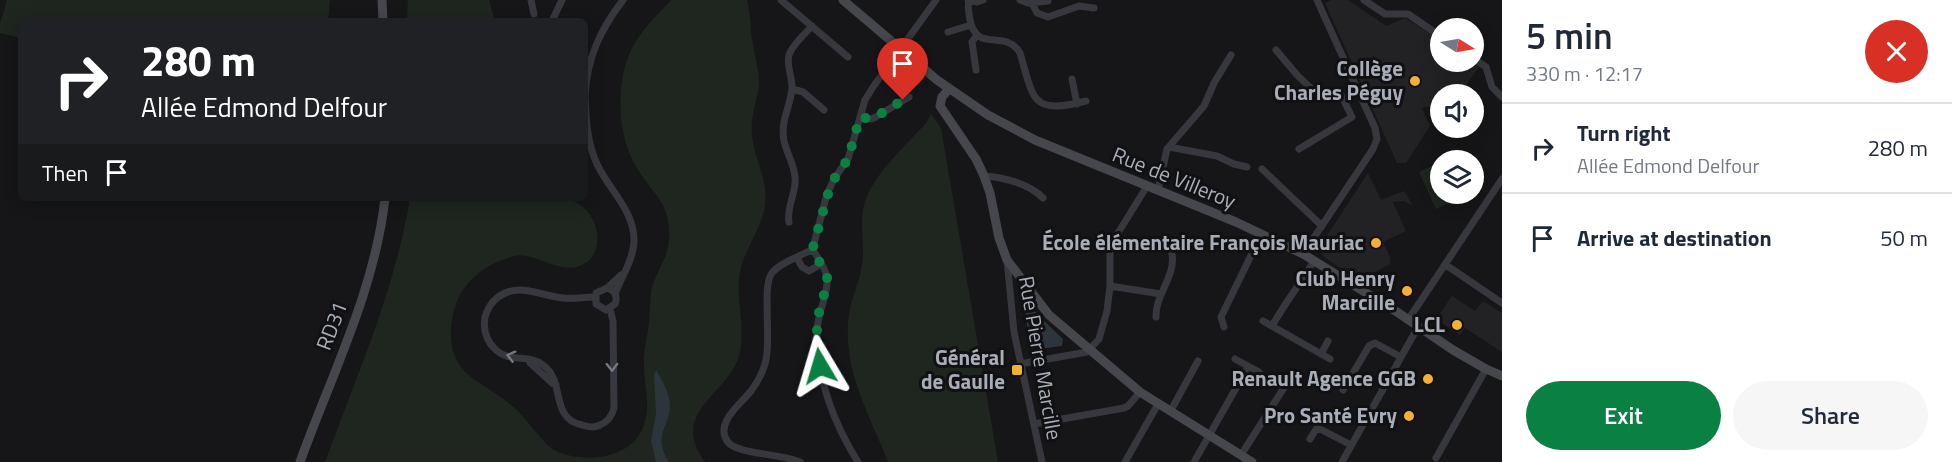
<!DOCTYPE html>
<html lang="en">
<head>
<meta charset="utf-8">
<style>
  :root { --surface:#fff; --page:#f6f6f7; --text:#1f2937; --muted:#747a83; --line:#e0e1e3; --accent:#0b8043 }
  body { margin:0; font-family:"Titillium Web",sans-serif; background:var(--page); color:var(--text); height:100vh; display:flex; flex-direction:column; font-size:22px; white-space:nowrap }
  * { box-sizing:border-box; margin:0 }
  p { font-size:20px; color:var(--muted) }
  .icon { flex:none; width:33px; height:33px; fill:none; stroke:currentColor; stroke-width:2; stroke-linecap:round; stroke-linejoin:round }
  .map { position:relative; flex:1; overflow:hidden }
  .details { display:flex; flex-direction:column; background:var(--surface); width:450px }
  .details>* { flex:none }
  .guide { position:absolute; left:18px; top:18px; width:570px; height:183px; border-radius:9px; box-shadow:0 3px 15px #0003; background:#202124; color:#fff; overflow:hidden }
  .needle { width:39px; rotate:101deg }
  .fabs { position:absolute; left:1430px; top:18px; display:grid; gap:12px }
  .fabs a { display:grid; place-items:center; width:54px; height:54px; border-radius:50%; background:var(--surface); box-shadow:0 3px 15px #0003; font-size:30px }
  .pin { position:absolute; display:grid; place-items:center; width:51px; height:51px; color:#fff; margin:-62px -26px; border-radius:50% 50% 50% 0; rotate:-45deg; box-shadow:0 0 6px #0007 }
  .pin .icon { rotate:45deg }
  .me { position:absolute; width:66px; margin:-33px; rotate:353deg; stroke-linejoin:round; filter:drop-shadow(0 0 4px #0008) }
  .turn { display:flex; align-items:center; gap:21px; height:126px; padding:0 24px; font-size:27px }
  .turn .icon { width:78px; height:78px; stroke-width:2.5 }
  .turn b { display:block; font-size:42px; line-height:51px }
  .then { display:flex; align-items:center; height:57px; padding:0 24px; background:#0003; gap:12px; font-size:22px }
  .round { display:grid; place-items:center; flex:none; width:63px; height:63px; border-radius:32px; background:var(--page) }
  .summary { display:flex; align-items:center; justify-content:space-between; height:102px; padding:0 24px }
  h1 { font-size:36px; font-weight:600; line-height:45px }
  .button { display:flex; gap:12px; margin-top:auto; padding:12px 24px }
  .button a { flex:1; height:69px; border-radius:36px; background:var(--accent); color:#fff; font-size:24px; font-weight:600; line-height:69px; text-align:center }
  .button a+a { background:var(--page); color:var(--text) }
  ul { padding:0; list-style:none }
  li { display:flex; align-items:center; gap:18px; height:90px; padding:0 24px; border-top:2px solid var(--line) }
  li div { flex:1 }
  li b { display:block; font-size:22px }
  li em { font-style:normal }
  main { display:flex; flex:1; min-height:0 }
  .map>svg:first-child { display:block }
  .built { fill:#222225 }
  .green { fill:#1e261f }
  .water { fill:#2c353c }
  .lines { fill:none; stroke-linecap:round; stroke-linejoin:round }
  .street { stroke:#37383d; stroke-width:7 }
  .secondary { stroke:#45474d; stroke-width:9 }
  .oneway { stroke:#757881 }
  .route { stroke:#0b8043; stroke-width:10; stroke-dasharray:0 18 }
  .poi-dot { fill:#f2b134; stroke:#111113; stroke-width:2 }
  .labels { text-anchor:middle; stroke-width:6; stroke-linejoin:round; paint-order:stroke }
  .poi-label { font-size:21px; font-weight:bold; fill:#a8adb8; stroke:#111113; text-anchor:end }
  .street-label { font-size:21px; fill:#a8adb8; stroke:#111113 }
</style>
</head>
<body>
<main>
<div class="map">
<svg width="1502" height="462" viewBox="0 0 1502 462">
  <rect width="100%" height="100%" fill="#161618"/>
  <path class="built" d="M1332,0H1348L1386,26L1405,18L1440,40V62H1472L1479,67L1460,94H1440V105L1422,108L1430,126L1406,163H1397L1325,3Z
    M1368,173L1381,200L1404,191L1413,206L1404,201L1393,202L1406,231L1383,242L1390,257V264L1375,272L1355,278L1324,257L1320,251V246Z
    M1452,296L1475,311L1483,301L1502,313V352L1465,328L1460,335L1436,319Z"/>
  <path class="green" d="M7,0H330L328,21H21V38L0,33V24Z
    M408,0H489L495,21H407Z
    M671,0H747C751,15 750,30 753,45C755,59 760,72 759,85C757,102 750,117 752,135C754,159 769,181 765,206C761,231 741,253 739,279C737,304 746,332 739,356C728,395 668,411 705,462H325C357,375 395,290 410,198H569C575,202 581,205 586,210C600,224 604,255 582,265C558,276 536,251 514,256C495,261 477,271 465,287C456,299 452,314 451,329C449,377 482,380 511,405C527,418 537,436 552,449C576,462 618,462 637,438C656,413 642,384 644,356C645,344 648,333 649,322C650,312 650,301 651,292C656,269 671,257 669,230C668,201 652,193 638,170C617,138 615,85 631,50C640,31 657,15 671,0Z
    M931,114L941,128L998,462H888C870,415 845,376 848,323C849,302 859,285 862,265C865,247 860,228 863,210C868,178 905,147 926,123Z
    M1440,162V194H1453L1455,200L1436,209L1419,172Z"/>
  <path class="water" d="M1025,299L1039,316L1063,339L1062,346L1030,350L1024,300Z
    M656,370C662,380 670,393 670,406C669,429 652,435 669,462H656L651,441L656,414L654,375Z"/>
  <g class="lines">
    <path class="street" d="M531,0L534,14
      M781,0L848,57
      M968,0L977,2L983,0
      M1020,0L1028,3L1048,1
      M1364,0L1385,14H1408L1440,36
      M969,1C967,8 969,13 970,20C977,54 1005,28 1020,53C1034,100 1031,115 1086,101
      M1032,3L1037,13L1048,17L1079,6L1094,8
      M552,21L562,0
      M948,32L971,25
      M1276,50L1298,76L1317,94L1340,93L1352,117L1299,149
      M1473,58L1486,67L1492,87L1502,97
      M976,70L972,42L977,35
      M1072,79L1077,104
      M792,89L803,92L824,110
      M585,96C586,119 587,143 597,164C609,190 635,211 634,242C633,260 621,278 615,294
      M585,96C587,58 600,30 623,0
      M860,117L870,119L874,118L909,97
      M1169,147L1217,156L1234,164L1247,167
      M1262,169L1322,226
      M984,176C1003,177 1030,184 1043,198
      M1158,190L1167,149L1204,106L1214,83L1231,55
      M789,222C786,207 797,192 795,177C794,164 787,154 784,141C780,119 791,107 792,87C792,77 786,64 789,55C792,45 805,34 812,26
      M812,251L827,194L834,179L848,159L865,100L873,87L936,0
      M812,251L815,253C819,260 826,269 827,278C829,293 817,314 817,331C816,377 834,424 858,462
      M1303,254L1373,149L1377,139L1375,128L1317,0
      M797,258L802,267L809,271L821,264
      M1007,260L1014,332L1042,462
      M1446,265L1502,303
      M1110,286L1161,294
      M607,288C615,290 618,297 615,304L606,310L596,304V293L607,288L621,275
      M595,297C584,297 573,299 563,298C540,296 518,281 497,298C491,303 487,310 485,317C483,330 487,342 496,350C510,363 529,354 543,365C566,381 549,418 582,425C589,427 594,428 600,425C608,422 612,416 614,408L613,321L610,309
      M1156,317C1155,295 1176,276 1172,254
      M1408,320L1502,179
      M1263,321L1330,359
      M1272,326C1285,303 1300,284 1314,261
      M1224,327L1221,317L1261,235
      M1321,354L1328,341
      M529,359L530,363L552,383L556,385
      M1235,359L1259,372
      M1020,364L1087,352L1099,339L1107,311L1110,286V246L1147,186
      M1343,390L1369,346L1375,343L1401,357
      M1170,412L1198,361
      M1034,424L1124,408L1128,406L1140,392
      M1318,428L1351,445
      M1310,439L1323,418
      M1241,455L1287,383
      M1436,458L1486,369
      M800,462C781,453 736,455 727,441C715,422 741,404 751,391C756,384 761,376 764,367C773,344 761,286 772,273C780,263 796,258 807,252L812,251
      M1125,462L1158,404
      M1194,462L1248,367
      M1342,462L1418,327"/>
    <path class="secondary" d="M382,0L383,21
      M843,0L937,80L988,115L1035,140L1236,222L1303,254L1397,312L1453,350L1486,369L1502,376
      M949,89L942,97L940,106L976,159L984,176L990,193L999,238L1007,260L1049,315L1140,392L1252,462
      M300,462C331,376 375,290 385,198"/>
  </g>
  <defs><path id="oneway-chevron" d="M-2-3.5L2.5 0L-2 3.5" fill="none" stroke-width="1.6" stroke-linecap="round" stroke-linejoin="round" transform="scale(1.5)"/></defs>
  <g class="oneway">
    <use href="#oneway-chevron" transform="translate(511 356) rotate(-165)"/>
    <use href="#oneway-chevron" transform="translate(612 367) rotate(89)"/>
  </g>
  <g class="lines">
    <path class="route" d="M820,366L817,345V320L828,280L821,264L812,251L828,194L834,179L848,159L860,117L870,119L874,118L903,100"/>
  </g>
  <g class="poi-dot">
    <circle cx="1415" cy="81" r="6"/>
    <circle cx="1376" cy="243" r="6"/>
    <circle cx="1407" cy="291" r="6"/>
    <circle cx="1457" cy="325" r="6"/>
    <rect x="1011" y="364" width="12" height="12" rx="3"/>
    <circle cx="1428" cy="379" r="6"/>
    <circle cx="1409" cy="416" r="6"/>
  </g>
  <g class="labels">
    <g class="poi-label">
      <text x="1403" y="76">Collège<tspan x="1403" dy="24">Charles Péguy</tspan></text>
      <text x="1364" y="250">École élémentaire François Mauriac</text>
      <text x="1395" y="286">Club Henry<tspan x="1395" dy="24">Marcille</tspan></text>
      <text x="1445" y="332">LCL</text>
      <text x="1005" y="365">Général<tspan x="1005" dy="24">de Gaulle</tspan></text>
      <text x="1416" y="386">Renault Agence GGB</text>
      <text x="1397" y="423">Pro Santé Evry</text>
    </g>
    <g class="street-label">
      <text transform="translate(1174 178) rotate(22)" y="7">Rue de Villeroy</text>
      <text transform="translate(332 326) rotate(-69)" y="7">RD31</text>
      <text transform="translate(1040 358) rotate(80)" y="7">Rue Pierre Marcille</text>
    </g>
  </g>
</svg>
<div class="fabs">
<a><svg class="needle" viewBox="-14 -14 28 28"><path d="M0-13l5 13h-10z" fill="#e53935"/><path d="M0 13l5-13h-10z" fill="#747a83"/></svg></a>
<a><svg class="icon" aria-label="sound" viewBox="0 0 24 24"><path d="M4 9h4l5-4v14l-5-4H4zM17 9q2 3 0 6"/></svg></a>
<a><svg class="icon" aria-label="layers" viewBox="0 0 24 24"><path d="M12 4l9 5-9 5-9-5zM3 14l9 5 9-5"/></svg></a>
</div>
<div class="pin" style="left:903px;top:100px;background:#d93025"><svg class="icon" aria-label="arrive" viewBox="0 0 24 24"><path d="M6 21V4h12l-3 4 3 4H6"/></svg></div>
<svg class="me" style="left:820px;top:366px" viewBox="-20 -20 40 40"><path d="M0-17L14 15 0 8-14 15z" fill="#0b8043" stroke="#fff" stroke-width="4"/></svg>
<div class="guide">
<div class="turn"><svg class="icon" aria-label="right" viewBox="0 0 24 24"><path d="M7 20v-9h11M14 6l5 5-5 5"/></svg><div><b>280 m</b>Allée Edmond Delfour</div></div>
<div class="then">Then<svg class="icon" aria-label="arrive" viewBox="0 0 24 24"><path d="M6 21V4h12l-3 4 3 4H6"/></svg></div>
</div>
</div>
<section class="details">
<div class="summary"><div><h1>5 min</h1><p>330 m · 12:17</p></div><a class="round" style="background:#d93025;color:#fff"><svg class="icon" aria-label="close" viewBox="0 0 24 24"><path d="M6 6l12 12M18 6L6 18"/></svg></a></div>
<ul>
<li><svg class="icon" aria-label="right" viewBox="0 0 24 24"><path d="M7 20v-9h11M14 6l5 5-5 5"/></svg><div><b>Turn right</b><p>Allée Edmond Delfour</p></div><em>280 m</em></li>
<li><svg class="icon" aria-label="arrive" viewBox="0 0 24 24"><path d="M6 21V4h12l-3 4 3 4H6"/></svg><div><b>Arrive at destination</b></div><em>50 m</em></li>
</ul>
<div class="button"><a>Exit</a><a>Share</a></div>
</section>
</main>
</body>
</html>
